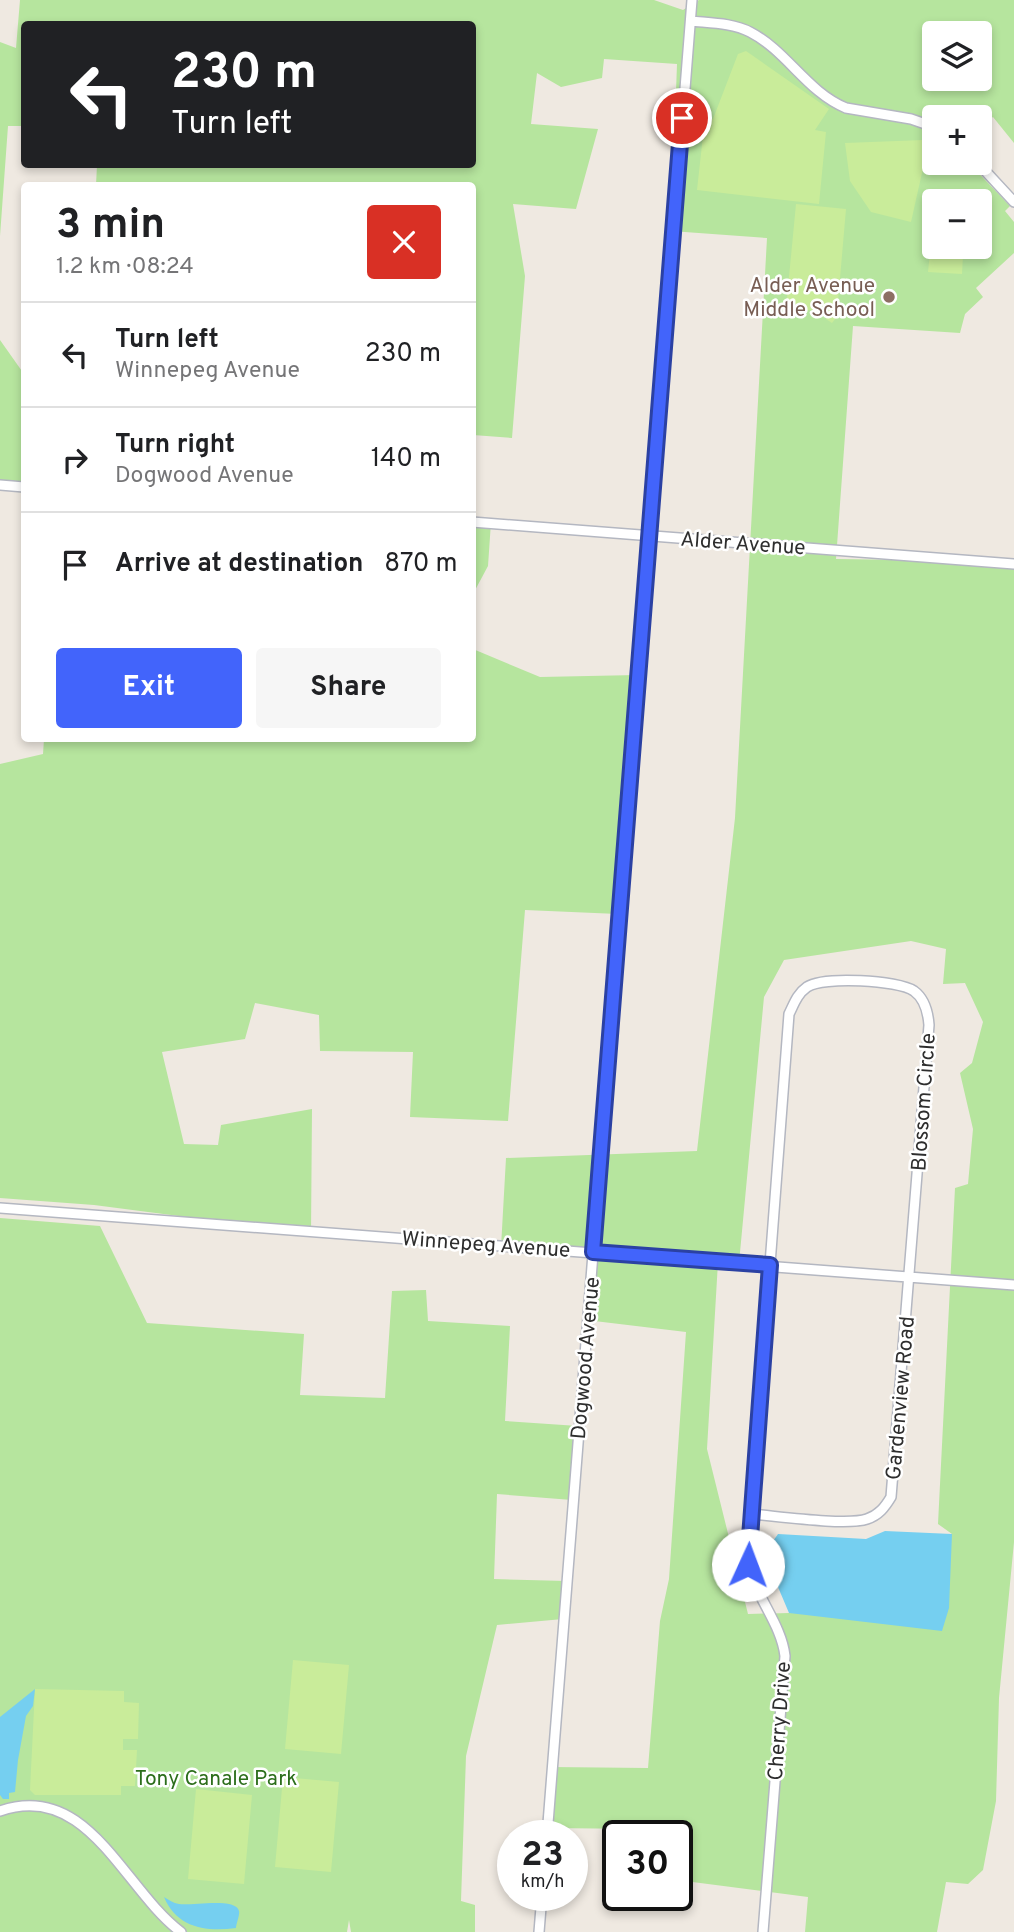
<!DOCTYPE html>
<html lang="en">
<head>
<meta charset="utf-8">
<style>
  :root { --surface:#fff; --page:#f6f6f6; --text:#202124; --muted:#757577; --line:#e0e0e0; --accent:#4264fb }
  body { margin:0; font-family:Overpass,sans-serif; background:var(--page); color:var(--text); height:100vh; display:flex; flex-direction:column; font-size:26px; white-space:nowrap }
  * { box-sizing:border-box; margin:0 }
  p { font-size:23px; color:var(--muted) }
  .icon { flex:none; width:38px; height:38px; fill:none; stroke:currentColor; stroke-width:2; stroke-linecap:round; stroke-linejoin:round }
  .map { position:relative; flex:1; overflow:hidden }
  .details { position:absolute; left:21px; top:182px; width:455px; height:560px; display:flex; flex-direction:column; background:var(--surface); border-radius:7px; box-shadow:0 4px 10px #0003 }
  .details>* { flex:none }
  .hud { position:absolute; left:21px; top:21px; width:455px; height:147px; border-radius:7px; box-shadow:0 4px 10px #0003; background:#202124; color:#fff; overflow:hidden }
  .fabs { position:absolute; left:922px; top:21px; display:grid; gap:14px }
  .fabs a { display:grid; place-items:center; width:70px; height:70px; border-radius:7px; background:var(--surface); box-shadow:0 4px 10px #0003; font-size:35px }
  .speed { position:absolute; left:497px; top:1820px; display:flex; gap:14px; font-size:35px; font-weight:700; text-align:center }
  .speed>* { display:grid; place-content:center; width:91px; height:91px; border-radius:50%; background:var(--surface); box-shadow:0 4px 10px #0003; line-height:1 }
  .speed small { font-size:18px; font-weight:400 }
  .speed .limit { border:4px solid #111; border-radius:10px; background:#fff; color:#111 }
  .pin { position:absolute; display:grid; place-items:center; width:60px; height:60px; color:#fff; margin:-30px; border:4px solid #fff; border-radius:50%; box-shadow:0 2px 7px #0007 }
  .me { position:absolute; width:77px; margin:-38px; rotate:2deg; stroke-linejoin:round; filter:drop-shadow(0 0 5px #0008) }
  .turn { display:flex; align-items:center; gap:24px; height:147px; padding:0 35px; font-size:32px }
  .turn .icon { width:91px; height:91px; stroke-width:2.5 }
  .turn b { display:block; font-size:49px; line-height:60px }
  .round { display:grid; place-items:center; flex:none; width:74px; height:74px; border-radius:7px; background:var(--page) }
  .head { display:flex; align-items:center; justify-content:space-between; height:119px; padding:0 35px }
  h1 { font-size:42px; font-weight:700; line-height:52px }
  .action { display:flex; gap:14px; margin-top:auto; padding:14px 35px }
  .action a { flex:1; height:80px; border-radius:7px; background:var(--accent); color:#fff; font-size:28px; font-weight:700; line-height:80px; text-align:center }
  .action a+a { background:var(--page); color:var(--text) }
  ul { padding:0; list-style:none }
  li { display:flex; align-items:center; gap:21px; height:105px; padding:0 35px; border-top:2px solid var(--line) }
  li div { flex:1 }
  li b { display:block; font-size:26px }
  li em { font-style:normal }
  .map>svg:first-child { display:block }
  .green { fill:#b6e59e; fill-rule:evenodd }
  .pitch { fill:#c9ec9a }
  .water { fill:#75cff0 }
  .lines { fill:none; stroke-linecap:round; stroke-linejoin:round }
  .minor-casing { stroke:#b4b7c1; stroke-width:12 }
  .minor { stroke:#fff; stroke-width:9 }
  .route-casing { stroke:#2b41a3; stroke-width:18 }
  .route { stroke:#4264fb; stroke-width:12 }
  .education-dot { fill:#8d6e63; stroke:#fff; stroke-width:2.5 }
  .labels { text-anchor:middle; stroke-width:5; stroke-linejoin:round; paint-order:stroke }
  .education-label { font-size:21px; fill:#785e54; stroke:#fff; text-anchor:end }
  .street-label { font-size:21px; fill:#2e2e2e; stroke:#fff }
  .park-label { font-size:21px; fill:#2c6e1b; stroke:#fff }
</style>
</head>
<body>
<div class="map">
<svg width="1014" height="1932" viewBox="0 0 1014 1932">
  <rect width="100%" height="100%" fill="#efe9e1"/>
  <path class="green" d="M20,0H654L683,10L699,0H1014V143L993,117L980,127V117H934V163H969L1010,206L1005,211L1014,222V253L976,288L983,297L965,314L960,333L853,326L836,559L973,561L1014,564V1542L999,1698L996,1801L983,1870L968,1884L946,1882L937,1932H805L808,1897L677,1880V1836H649L647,1829L546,1828L551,1767L648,1768L660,1621L669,1579L686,1332L586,1320L591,1254L501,1247L506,1158L697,1151L735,818L767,238L671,231L677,64L604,59L602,78L561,87L537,73L531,124L598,129L576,209L513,204L525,276L512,438L473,435L472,186L96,185L97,165L472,164V24H24V126H8L0,236V42L16,48ZM934,33H980V79H934ZM934,201H980V247H934ZM911,941L946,949L943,984L965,983L983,1022L972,1063L960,1073L973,1129L968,1184L955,1188L938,1524L952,1534L789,1613L748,1614L707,1449L718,1262L739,1263L764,997L784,960Z
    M0,340L24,374V478L21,487L0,486Z
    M473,522H491L488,566L473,594Z
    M473,649L540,677L637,675L618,914L525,910L508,1121L410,1117L413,1052L320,1051L319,1015L255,1003L245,1039L162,1052L184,1144L218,1145L221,1125L312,1109L311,1233L94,1205L0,1198V764L43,754L44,739L472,738Z
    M0,1218L100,1226L147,1323L304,1334L300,1395L385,1398L392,1291L426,1290L428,1321L510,1326L505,1421L578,1426L572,1500L497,1494L494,1579L566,1581L563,1619L497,1625L466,1756L461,1901L475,1905V1932H351L349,1920L347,1932H0Z"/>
  <path class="pitch" d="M746,51L829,109L815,130L826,132L819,204L697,190L705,118L713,119L738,54Z
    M923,140L928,146L911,222L871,212L850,181L845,143Z
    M796,204L846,209L837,313H833L836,318L832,323L826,319L829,312L786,308Z
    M930,252L963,255L962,274L928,272Z
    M293,1660L349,1665L341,1754L285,1749Z
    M35,1689L124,1691V1702L139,1703L138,1739H123V1750H137L135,1786H121V1795H35L30,1790Z
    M283,1777L339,1782L331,1872L275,1867Z
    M196,1789L252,1795L244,1884L188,1879Z"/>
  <path class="water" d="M885,1531L952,1534L949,1608L942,1631L789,1613L764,1554L778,1534L866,1539Z
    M35,1689L33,1706L26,1716L18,1760L15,1792L9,1793V1799H3L0,1795V1717Z
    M164,1897C169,1900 173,1903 179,1904C191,1906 236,1897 239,1911C240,1915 236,1924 236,1928C206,1932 177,1928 164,1897Z"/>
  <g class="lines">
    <defs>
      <path id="minor" d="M691,21C710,23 733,23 750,32C787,51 807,92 846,108L911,119L934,127
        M978,163L1014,202
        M0,485L24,487
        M472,522L1014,564
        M0,1208L1014,1285
        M751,1514C776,1516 847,1526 867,1519C879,1515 885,1507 891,1497L929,1025C928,1012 925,999 914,991C898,980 823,976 807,987C797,994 794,1004 789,1014L748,1554C749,1591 781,1620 785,1656L763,1932
        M0,1811C88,1780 124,1890 181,1932
        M547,1836L692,0
        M539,1932L542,1895"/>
    </defs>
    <use href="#minor" class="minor-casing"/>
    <use href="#minor" class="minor"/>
  </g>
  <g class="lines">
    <defs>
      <path id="route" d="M682,118L593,1252L770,1265L748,1565"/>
    </defs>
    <use href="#route" class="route-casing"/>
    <use href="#route" class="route"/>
  </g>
  <circle class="education-dot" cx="889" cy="297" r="7"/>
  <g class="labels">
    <g class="education-label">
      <text x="875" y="292">Alder Avenue<tspan x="875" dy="24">Middle School</tspan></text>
    </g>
    <g class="street-label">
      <text transform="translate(743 543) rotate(4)" y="7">Alder Avenue</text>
      <text transform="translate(923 1102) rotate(-86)" y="7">Blossom Circle</text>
      <text transform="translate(486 1244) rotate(4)" y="7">Winnepeg Avenue</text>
      <text transform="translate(585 1358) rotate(-85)" y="7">Dogwood Avenue</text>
      <text transform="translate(900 1398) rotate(-85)" y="7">Gardenview Road</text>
      <text transform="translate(779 1721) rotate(-86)" y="7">Cherry Drive</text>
    </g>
    <g class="park-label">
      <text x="216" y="1785">Tony Canale Park</text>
    </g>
  </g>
</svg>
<div class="fabs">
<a><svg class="icon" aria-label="layers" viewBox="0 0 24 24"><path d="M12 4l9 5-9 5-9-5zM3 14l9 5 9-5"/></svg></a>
<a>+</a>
<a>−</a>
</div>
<div class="speed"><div>23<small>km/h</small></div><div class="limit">30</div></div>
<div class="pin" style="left:682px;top:118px;background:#d93025"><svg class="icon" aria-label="arrive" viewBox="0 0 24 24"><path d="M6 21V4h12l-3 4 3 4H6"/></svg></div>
<svg class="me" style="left:748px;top:1565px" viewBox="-20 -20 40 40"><circle r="19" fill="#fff"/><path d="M0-13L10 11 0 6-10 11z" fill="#4264fb"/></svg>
<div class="hud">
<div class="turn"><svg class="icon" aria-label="left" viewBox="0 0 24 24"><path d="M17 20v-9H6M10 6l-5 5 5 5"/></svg><div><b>230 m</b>Turn left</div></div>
</div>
<section class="details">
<div class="head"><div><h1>3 min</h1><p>1.2 km · 08:24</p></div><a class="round" style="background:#d93025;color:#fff"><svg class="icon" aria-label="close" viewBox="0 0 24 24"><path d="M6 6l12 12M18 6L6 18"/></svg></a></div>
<ul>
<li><svg class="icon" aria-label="left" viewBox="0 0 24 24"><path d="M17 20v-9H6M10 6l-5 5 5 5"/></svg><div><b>Turn left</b><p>Winnepeg Avenue</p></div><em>230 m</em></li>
<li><svg class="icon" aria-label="right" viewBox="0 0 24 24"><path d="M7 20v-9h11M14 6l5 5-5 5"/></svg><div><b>Turn right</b><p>Dogwood Avenue</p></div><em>140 m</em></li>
<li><svg class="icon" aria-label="arrive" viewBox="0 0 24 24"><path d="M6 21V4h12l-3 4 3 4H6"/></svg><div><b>Arrive at destination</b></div><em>870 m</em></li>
</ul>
<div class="action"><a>Exit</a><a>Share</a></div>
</section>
</div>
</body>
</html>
